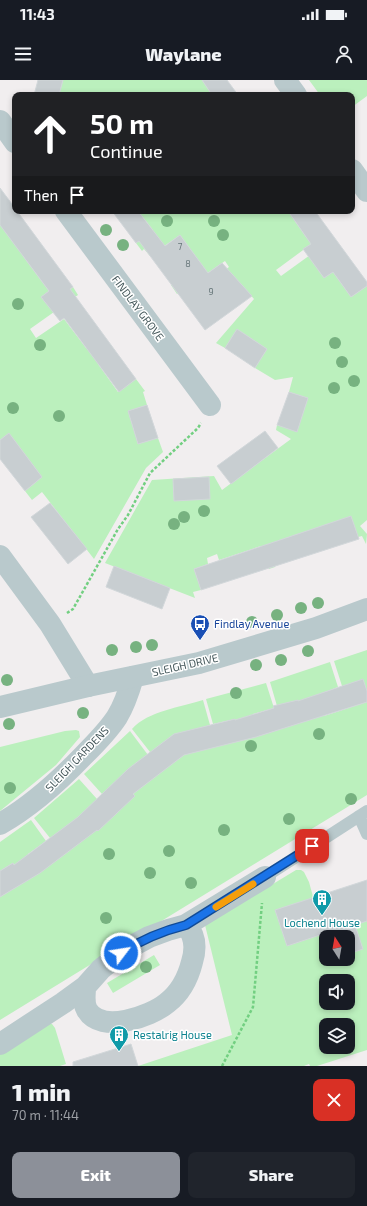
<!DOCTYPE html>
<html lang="en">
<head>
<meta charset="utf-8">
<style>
  :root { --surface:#171b24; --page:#20242c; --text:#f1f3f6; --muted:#9ea1a6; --accent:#8c9099 }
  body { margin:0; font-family:"Exo 2",sans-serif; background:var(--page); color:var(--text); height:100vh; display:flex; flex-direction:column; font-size:15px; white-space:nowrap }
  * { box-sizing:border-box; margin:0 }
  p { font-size:13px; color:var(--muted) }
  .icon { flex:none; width:22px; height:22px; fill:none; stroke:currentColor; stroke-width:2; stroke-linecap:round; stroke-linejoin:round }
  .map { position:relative; height:986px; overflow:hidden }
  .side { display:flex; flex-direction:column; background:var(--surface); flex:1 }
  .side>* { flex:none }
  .banner { position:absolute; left:12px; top:12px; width:343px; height:122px; border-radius:8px; box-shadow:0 2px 6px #0003; background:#202124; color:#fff; overflow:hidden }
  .needle { width:26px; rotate:349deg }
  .tools { position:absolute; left:319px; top:850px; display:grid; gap:8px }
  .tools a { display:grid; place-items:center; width:36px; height:36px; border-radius:8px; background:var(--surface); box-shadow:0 2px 6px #0003; font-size:20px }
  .pin { position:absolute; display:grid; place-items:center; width:34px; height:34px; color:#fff; margin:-17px; border-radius:8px; box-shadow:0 2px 6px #0006 }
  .me { position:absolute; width:44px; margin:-22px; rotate:59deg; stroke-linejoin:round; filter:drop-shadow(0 0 3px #0008) }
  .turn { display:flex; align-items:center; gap:14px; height:84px; padding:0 12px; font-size:18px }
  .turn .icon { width:52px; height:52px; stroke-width:2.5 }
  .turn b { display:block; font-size:28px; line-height:34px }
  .then { display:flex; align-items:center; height:38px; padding:0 12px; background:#0003; gap:8px; font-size:15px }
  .round { display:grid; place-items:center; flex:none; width:42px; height:42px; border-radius:8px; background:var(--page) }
  .overview { display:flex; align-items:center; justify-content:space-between; height:68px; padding:0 12px }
  h1 { font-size:24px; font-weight:800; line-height:30px }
  .button { display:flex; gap:8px; margin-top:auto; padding:8px 12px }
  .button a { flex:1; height:46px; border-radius:8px; background:var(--accent); color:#fff; font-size:16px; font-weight:800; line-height:46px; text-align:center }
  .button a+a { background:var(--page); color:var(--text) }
  .status { display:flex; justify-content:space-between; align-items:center; height:28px; padding:0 20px; background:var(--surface); direction:ltr }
  .status svg { height:11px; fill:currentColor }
  header { display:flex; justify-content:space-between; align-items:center; height:52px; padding:0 12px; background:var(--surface); font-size:18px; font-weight:800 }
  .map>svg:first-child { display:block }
  .green { fill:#bbf0bd; fill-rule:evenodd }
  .building { fill:#c8ced1; stroke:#d2d7da }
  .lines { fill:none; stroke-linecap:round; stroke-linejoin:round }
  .path { stroke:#72cf81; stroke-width:2.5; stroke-dasharray:3 2; stroke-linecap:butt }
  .service { stroke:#b9c9cc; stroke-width:12 }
  .minor { stroke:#b9c9cc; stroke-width:22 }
  .tertiary { stroke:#b9c9cc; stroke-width:22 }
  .tree { fill:#77b280 }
  .route-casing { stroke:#114b97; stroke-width:10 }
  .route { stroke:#1a73e8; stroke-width:7 }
  .slow { stroke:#f59e0b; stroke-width:7 }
  .labels { text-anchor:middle; stroke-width:3; stroke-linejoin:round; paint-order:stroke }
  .number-label { font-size:9px; fill:#667679 }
  .street-label { font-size:11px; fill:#46595c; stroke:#fff }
  .transit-label { font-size:11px; fill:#164399; stroke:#fff; text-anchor:start }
  .culture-label { font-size:11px; fill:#0d838f; stroke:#fff }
</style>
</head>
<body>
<div class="status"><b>11:43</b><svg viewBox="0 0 49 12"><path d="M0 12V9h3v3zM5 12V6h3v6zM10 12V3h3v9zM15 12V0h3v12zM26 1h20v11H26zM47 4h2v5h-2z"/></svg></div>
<header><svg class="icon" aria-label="menu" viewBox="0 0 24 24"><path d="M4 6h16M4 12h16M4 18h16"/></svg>Waylane<svg class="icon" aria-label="person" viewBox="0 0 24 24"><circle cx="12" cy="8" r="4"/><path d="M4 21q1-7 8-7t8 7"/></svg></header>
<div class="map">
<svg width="367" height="986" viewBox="0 0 367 986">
  <rect width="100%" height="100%" fill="#f1eeef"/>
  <path class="green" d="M63,0H202L212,15H59Z
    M309,0H367V16L352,27V15H320Z
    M138,131H288L306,157L329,151L276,190L281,196L317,170L318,190L324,198L333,192L351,217L367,206V440L360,446L367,454L366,464L362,456L358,457L351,437L286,458L275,487L269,489L261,466L219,480L217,474L207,478L208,484L194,489L201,510L193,512L195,518L105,483L152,400L214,396L222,410L291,359L276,350L277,345L297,351L308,318L289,312L293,297L275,300L255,288L267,269L237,250L225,268L216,263L254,219L246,210L214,198L229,187L225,181L177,214L171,205L189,192L198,180L180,155L150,176L144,169L142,171L136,163L153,150Z
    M0,145L40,163L23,176L49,211L41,217L48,225L73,207L78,215L30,249L36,258L64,239L86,268L103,255L115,271L98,284L118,312L136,299L145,311L143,312L147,325L128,331L138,364L158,358L163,372L146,388L94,479L42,412L32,420L25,411L42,397L9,354L0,360Z
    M367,570V611L342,606L334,581Z
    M330,582L338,607L317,615L324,636L367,622V715L0,940V817L24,802L13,783L0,791V762L31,740L46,761L28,774L41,792L50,758L34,738L79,699L97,719L102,714L84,694L130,651L148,675L150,672L132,649C148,631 181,627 203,620L210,645L189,651L240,661L235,639L213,644L206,619L266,603L274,628L253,634L259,656L305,641L298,620L277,626L270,602Z
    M76,650L79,651L80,657L56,685L45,694L0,731V667L65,651Z
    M296,790H301L304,792L309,802L326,864V879H348V874L363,869L355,845L367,841V970L317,986H310L309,984L304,986H138L232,955L205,845ZM326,901H348V923H326ZM326,945H348V967H326Z
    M154,875L160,885L113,913L107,903Z
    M47,943L52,944L55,948L66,984L60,986H0V968Z"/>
  <path class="building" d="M38,0H63L59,15H34Z
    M202,0H227L238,15H212Z
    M0,108L15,128V131H17L73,207L70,209L136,299L119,312L64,238L60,241L41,217L49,211L0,145Z
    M112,131H138L165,166L180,155L208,193L222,183L252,216L205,250L139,161L136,163Z
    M288,131H315L367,202V206L351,217L333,192L324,198L303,169L311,164Z
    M237,249L267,269L255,288L225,268Z
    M289,312L308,318L297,352L277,345Z
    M147,325L158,358L138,364L128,331Z
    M265,351L278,368L231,404L217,386Z
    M9,353L42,397L25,411L0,379V360Z
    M209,397L210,419L174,421L173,399Z
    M50,423L87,469L68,484L31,437Z
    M351,436L359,459L201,510L194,489Z
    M114,486L170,508L162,529L106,507Z
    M363,599L367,611V622L256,657L184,675L133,714L135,716L98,751L97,750L40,793L0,817V791L13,783L14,785L78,737L128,689L174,654L235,639V640L274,628L273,626L298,620V621Z
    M367,800V841L355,845L363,869L348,874V857H326V864L323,854L287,866L275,830Z
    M131,964L138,986H73V982Z"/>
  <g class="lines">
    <path class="path" d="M67,533L73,529L118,449L128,435L150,393L198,348L201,343
      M222,986L253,927L262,823"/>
    <path class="service" d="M359,736L367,754
      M265,797L367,731"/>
    <path class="minor" d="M285,0L296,15
      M0,41L15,62
      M352,90L367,111
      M66,131L210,325
      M0,476L50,544L88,606
      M0,744C32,726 58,702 83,676C95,664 108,651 117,637C125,624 129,611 133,597
      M85,907C85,915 83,923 87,930C101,954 150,937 167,923C180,913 188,898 192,882C196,869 196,856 186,845
      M0,964L63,923L85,907L101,889L121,873L134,865L149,857L168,850L186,845L265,797"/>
    <path class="tertiary" d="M0,627L88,606L199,583L316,548L367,529"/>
  </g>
  <g class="tree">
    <circle cx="167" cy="141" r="6"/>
    <circle cx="214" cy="141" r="6"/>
    <circle cx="106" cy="150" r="6"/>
    <circle cx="223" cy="155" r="6"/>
    <circle cx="123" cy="165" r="6"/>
    <circle cx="18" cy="224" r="6"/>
    <circle cx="335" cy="263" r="6"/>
    <circle cx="40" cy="265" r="6"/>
    <circle cx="342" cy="282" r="6"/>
    <circle cx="354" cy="301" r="6"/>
    <circle cx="334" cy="308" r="6"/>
    <circle cx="13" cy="328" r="6"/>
    <circle cx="59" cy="336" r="6"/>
    <circle cx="204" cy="431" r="6"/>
    <circle cx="184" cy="437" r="6"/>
    <circle cx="174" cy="444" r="6"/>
    <circle cx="318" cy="523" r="6"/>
    <circle cx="301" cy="528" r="6"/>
    <circle cx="277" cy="535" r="6"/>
    <circle cx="252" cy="542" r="6"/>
    <circle cx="152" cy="565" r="6"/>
    <circle cx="136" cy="567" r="6"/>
    <circle cx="112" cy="570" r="6"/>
    <circle cx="308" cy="571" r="6"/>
    <circle cx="281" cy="580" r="6"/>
    <circle cx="256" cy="585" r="6"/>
    <circle cx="7" cy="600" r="6"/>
    <circle cx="236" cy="613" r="6"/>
    <circle cx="83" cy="633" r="6"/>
    <circle cx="9" cy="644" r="6"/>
    <circle cx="319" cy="654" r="6"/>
    <circle cx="251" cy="666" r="6"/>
    <circle cx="10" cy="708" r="6"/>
    <circle cx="351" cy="719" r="6"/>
    <circle cx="289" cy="739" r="6"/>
    <circle cx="224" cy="750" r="6"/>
    <circle cx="169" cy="771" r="6"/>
    <circle cx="109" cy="774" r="6"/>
    <circle cx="150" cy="793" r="6"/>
    <circle cx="191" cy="803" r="6"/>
    <circle cx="106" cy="838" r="6"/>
    <circle cx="146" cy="887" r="6"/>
  </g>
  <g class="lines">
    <defs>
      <path id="route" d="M121,873C141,860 162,851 186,845L312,766"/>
    </defs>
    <use href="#route" class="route-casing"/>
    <use href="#route" class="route"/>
    <path class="slow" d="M216,827L253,804"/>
  </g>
  <defs>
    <symbol id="bus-pin" viewBox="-11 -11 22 30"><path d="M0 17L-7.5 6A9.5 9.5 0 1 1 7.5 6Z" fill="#1a4fb4" stroke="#fff"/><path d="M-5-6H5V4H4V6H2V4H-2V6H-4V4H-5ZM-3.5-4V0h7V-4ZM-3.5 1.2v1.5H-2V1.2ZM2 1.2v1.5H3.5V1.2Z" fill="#fff"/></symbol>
    <symbol id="building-pin" viewBox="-11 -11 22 30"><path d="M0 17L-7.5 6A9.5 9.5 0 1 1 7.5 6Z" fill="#0f9aa8" stroke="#fff"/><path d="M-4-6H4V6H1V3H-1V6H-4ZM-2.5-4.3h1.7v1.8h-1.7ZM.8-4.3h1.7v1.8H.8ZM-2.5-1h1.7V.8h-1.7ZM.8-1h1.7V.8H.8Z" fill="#fff"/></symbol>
  </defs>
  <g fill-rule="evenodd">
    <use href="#bus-pin" x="189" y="533" width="22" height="30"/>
    <use href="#building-pin" x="311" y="808" width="22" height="30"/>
    <use href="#building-pin" x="108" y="944" width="22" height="30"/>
  </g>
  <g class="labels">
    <g class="number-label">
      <text x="180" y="170">7</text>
      <text x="188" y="187">8</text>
      <text x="211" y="215">9</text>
    </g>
    <g class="street-label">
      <text transform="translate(138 228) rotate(53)" y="4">FINDLAY GROVE</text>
      <text transform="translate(185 585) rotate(-13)" y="4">SLEIGH DRIVE</text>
      <text transform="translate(77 679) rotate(-46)" y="4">SLEIGH GARDENS</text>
    </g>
    <g class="transit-label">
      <text x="214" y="548">Findlay Avenue</text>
    </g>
    <g class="culture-label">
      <text x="322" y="847">Lochend House</text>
      <text x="133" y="959" text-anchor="start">Restalrig House</text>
    </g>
  </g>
</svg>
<div class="tools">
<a><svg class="needle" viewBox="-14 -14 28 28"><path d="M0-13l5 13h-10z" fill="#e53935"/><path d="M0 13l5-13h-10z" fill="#9ea1a6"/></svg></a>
<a><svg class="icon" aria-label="sound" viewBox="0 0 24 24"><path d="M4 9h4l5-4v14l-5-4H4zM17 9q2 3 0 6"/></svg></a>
<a><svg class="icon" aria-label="layers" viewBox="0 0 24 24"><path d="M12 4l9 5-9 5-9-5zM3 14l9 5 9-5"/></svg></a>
</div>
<div class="pin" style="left:312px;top:766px;background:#d93025"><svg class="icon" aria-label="arrive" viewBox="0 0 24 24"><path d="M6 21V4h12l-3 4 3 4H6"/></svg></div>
<svg class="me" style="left:121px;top:873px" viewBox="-20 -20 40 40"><circle r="17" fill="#1a73e8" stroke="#fff" stroke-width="3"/><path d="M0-11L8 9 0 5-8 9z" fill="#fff"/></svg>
<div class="banner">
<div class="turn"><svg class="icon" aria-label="ahead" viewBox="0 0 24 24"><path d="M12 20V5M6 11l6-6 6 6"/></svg><div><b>50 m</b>Continue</div></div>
<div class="then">Then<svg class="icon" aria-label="arrive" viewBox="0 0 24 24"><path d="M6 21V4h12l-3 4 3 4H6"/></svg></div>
</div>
</div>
<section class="side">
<div class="overview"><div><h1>1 min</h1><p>70 m · 11:44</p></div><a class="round" style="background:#d93025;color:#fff"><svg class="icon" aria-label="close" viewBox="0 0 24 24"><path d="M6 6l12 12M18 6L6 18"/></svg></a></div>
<div class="button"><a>Exit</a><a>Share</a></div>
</section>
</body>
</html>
